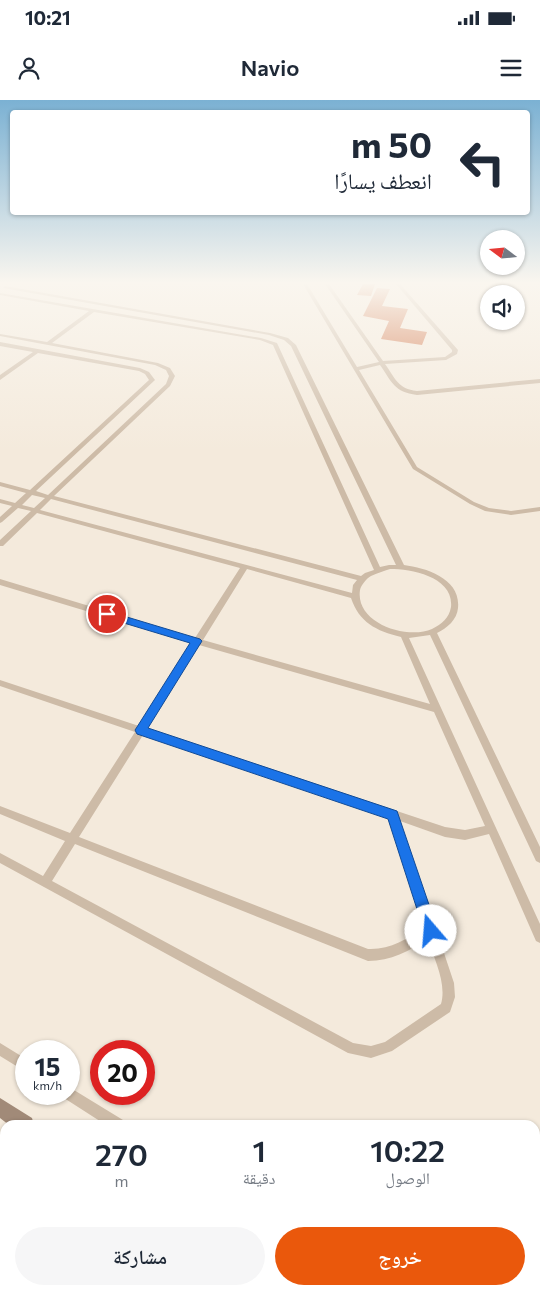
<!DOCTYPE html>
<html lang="ar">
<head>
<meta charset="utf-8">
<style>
  :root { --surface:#fff; --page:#f6f6f7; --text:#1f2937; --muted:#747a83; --accent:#ea580c }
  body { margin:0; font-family:Commissioner,"Noto Naskh Arabic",sans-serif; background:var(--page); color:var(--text); direction:rtl; height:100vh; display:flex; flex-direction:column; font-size:19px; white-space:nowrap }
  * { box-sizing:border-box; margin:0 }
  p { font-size:16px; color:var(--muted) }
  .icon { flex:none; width:28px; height:28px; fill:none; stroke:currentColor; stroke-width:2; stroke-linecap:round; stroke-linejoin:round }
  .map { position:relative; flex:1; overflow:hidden; direction:ltr }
  .sheet { position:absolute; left:0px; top:1020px; width:540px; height:175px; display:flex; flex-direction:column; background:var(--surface); border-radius:15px 15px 0 0; box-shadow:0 1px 4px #0004; direction:rtl }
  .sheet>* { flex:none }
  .top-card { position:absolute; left:10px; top:10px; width:520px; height:105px; border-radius:5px; box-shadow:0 1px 4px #0004; direction:rtl; background:#fff; color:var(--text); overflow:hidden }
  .needle { width:32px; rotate:286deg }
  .buttons { position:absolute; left:480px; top:130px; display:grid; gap:10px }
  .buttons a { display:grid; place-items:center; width:45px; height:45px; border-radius:50%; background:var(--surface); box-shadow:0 1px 4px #0004; font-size:25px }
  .speed { position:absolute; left:15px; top:940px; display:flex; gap:10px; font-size:25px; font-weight:700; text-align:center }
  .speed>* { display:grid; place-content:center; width:65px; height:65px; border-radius:50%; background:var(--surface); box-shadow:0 1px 4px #0004; line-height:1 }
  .speed small { font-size:12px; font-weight:400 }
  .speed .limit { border:8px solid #d22; background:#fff; color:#111 }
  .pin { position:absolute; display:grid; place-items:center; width:42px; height:42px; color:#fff; margin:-21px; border:2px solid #fff; border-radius:50%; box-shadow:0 1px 5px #0007 }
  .me { position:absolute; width:55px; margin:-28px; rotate:342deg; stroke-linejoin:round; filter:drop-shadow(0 0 4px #0008) }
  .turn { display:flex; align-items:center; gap:18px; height:105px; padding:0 15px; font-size:22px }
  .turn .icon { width:65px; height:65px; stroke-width:2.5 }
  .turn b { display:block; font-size:35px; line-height:42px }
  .eta { display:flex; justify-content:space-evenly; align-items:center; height:85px; text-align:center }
  .eta b { font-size:30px; font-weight:600; line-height:35px }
  .button { display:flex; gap:10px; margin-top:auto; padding:10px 15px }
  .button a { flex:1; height:58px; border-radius:30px; background:var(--accent); color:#fff; font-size:20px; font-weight:600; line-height:58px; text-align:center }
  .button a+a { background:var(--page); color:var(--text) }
  .status { display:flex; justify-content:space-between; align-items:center; height:35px; padding:0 25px; background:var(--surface); direction:ltr }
  .status svg { height:14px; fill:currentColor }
  header { display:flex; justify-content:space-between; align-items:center; height:65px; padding:0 15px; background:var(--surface); font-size:22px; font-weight:600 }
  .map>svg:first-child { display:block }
  .building { fill:#ce6d40 }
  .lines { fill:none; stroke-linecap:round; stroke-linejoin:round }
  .lane { fill:#cdbba7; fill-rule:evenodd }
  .street { fill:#cdbba7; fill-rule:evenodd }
  .secondary { fill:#a18a78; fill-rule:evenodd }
  .route { fill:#1a73e8; stroke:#114b97 }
</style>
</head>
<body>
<div class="status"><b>10:21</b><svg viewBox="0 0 49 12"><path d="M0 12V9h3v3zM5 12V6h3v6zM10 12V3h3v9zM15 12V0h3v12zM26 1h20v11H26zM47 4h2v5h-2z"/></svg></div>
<header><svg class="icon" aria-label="menu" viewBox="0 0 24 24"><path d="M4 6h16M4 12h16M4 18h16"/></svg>Navio<svg class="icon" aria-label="person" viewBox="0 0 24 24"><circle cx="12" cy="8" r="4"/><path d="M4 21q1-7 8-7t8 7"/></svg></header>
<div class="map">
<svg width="540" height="1195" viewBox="0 0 540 1195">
  <rect width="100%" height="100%" fill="#f4eadc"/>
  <path class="building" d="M363,184H375L371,196L357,195Z
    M377,188L390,189L382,206L408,209L400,228L427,232L422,245L381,239L389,221L363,216Z"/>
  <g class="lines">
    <path class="lane" d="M303,184H307L357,267L379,262L325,184H329L383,261L445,257L452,252V250L396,184H400L458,250L457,254L446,260L385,264C395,278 398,289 417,291L540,279V283L417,295C394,292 392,282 380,265L359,270L417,367L474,402L489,408L511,411L540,407V411L511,415L485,411L470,404L413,369Z
      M5,186L270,233L288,238L296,245L404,465C427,468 461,479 458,508C457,520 447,528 437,533L540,747V763L536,761L430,535L409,538L540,824V843L536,841L489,734L465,740L445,737L400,721L454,883L455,897L450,912L392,951L371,958L348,953L0,763V753L43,776L65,741L0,714V706L70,733L135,632L0,586V580L139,626L192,543L0,485V479L195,538L240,468L37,413L3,446H0V440L31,411L18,408L2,422L0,423V417L12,406L0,403V399L15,403L26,393L0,386V382L30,390L149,280L145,274L139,271L38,253L0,280V275L33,252L0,246V242L140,268L149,272L155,280L36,391L48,395L166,284L169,276L166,270L155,265L0,236V234L47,242L89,211L0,195V193L261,238L277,243L380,467L389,465H396L291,246L284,240L269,235L3,188ZM94,212L260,240L273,245L374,470L365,473L361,476L54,396L170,286L175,276L170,268L158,263L52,243ZM32,395L45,398L34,408L22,405ZM51,399L357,480L353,485L352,493L40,410ZM247,469L351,498C359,522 376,531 401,537L430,604L203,540ZM390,469C412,469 454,477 451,507C449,518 442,524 432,529C407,540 355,523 360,490C361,485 367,478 371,476C377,473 384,471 390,469ZM199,545L434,612L485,726L465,730L445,727L147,628ZM143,635L389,718L425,828C406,839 390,850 368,849L79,737ZM75,744L368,861C391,861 409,851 428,839C434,859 447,883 441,904L385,942L371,946L353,943L52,781Z
      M0,943L26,959V972L0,956Z
      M69,987L123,1020L125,1025H106L64,998L63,994H69Z"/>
    <path class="street" d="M272,1190H296L294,1195H270Z"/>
    <path class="secondary" d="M0,998L32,1018L34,1025H9L0,1018Z
      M351,1190H382L384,1195H353Z"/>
  </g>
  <linearGradient id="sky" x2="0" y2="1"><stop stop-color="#7bb1d3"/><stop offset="0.52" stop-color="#faf6ef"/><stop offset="1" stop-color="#faf6ef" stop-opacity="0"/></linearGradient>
  <rect width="540" height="351" fill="url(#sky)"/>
  <path class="route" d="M107,511L200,539L202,541L148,628L397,711L438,831L436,836L431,838L426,836L424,831L388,719L137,634L135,630L137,627L190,543L104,517L102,514Z"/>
</svg>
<div class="buttons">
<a><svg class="needle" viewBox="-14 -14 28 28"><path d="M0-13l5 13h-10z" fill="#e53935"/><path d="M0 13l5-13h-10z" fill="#747a83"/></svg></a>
<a><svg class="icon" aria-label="sound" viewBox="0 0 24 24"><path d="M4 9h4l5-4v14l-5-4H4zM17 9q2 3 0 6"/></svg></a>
</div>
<div class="speed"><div>15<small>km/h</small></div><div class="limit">20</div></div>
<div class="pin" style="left:107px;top:514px;background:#d93025"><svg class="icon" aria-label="arrive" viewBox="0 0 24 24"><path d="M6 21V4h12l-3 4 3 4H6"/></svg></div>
<svg class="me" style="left:431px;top:831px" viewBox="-20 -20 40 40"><circle r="19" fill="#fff"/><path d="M0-13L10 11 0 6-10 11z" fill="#1a73e8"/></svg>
<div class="top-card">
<div class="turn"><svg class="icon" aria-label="left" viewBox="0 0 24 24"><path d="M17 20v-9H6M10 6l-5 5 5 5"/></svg><div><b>50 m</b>انعطف يسارًا</div></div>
</div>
<section class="sheet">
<div class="eta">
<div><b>10:22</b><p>الوصول</p></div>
<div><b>1</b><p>دقيقة</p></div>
<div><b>270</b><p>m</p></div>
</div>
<div class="button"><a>خروج</a><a>مشاركة</a></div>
</section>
</div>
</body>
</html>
